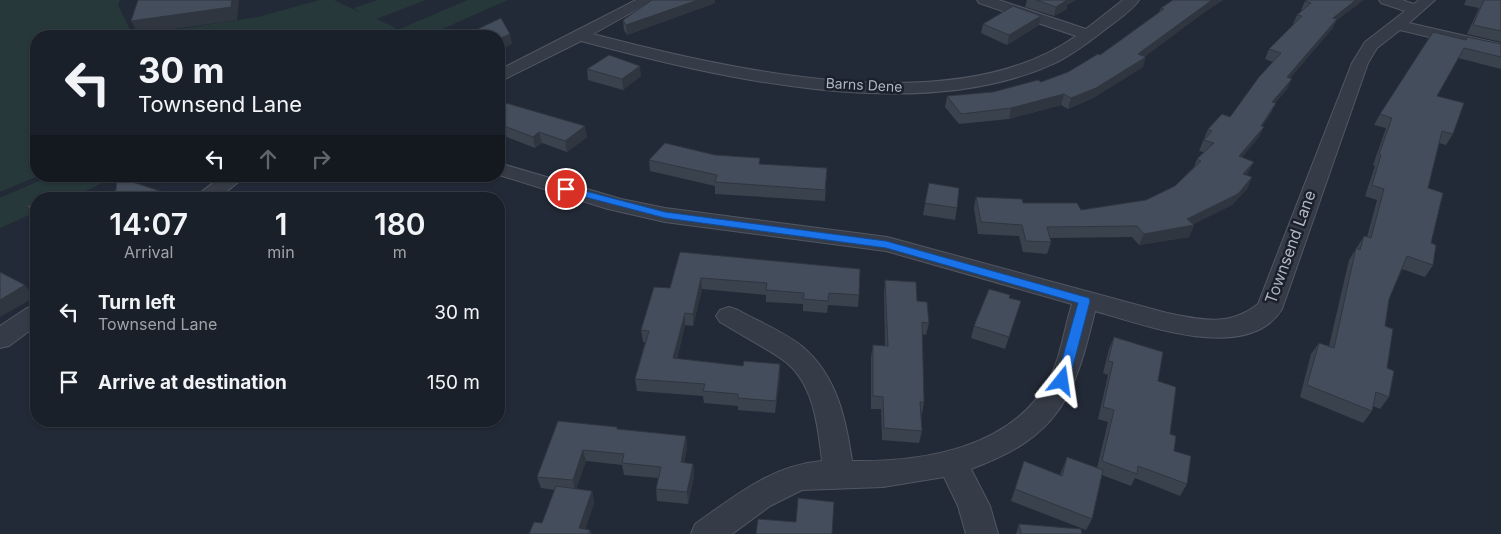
<!DOCTYPE html>
<html lang="en">
<head>
<meta charset="utf-8">
<style>
  :root { --surface:#1a2029; --page:#232831; --text:#f1f3f6; --muted:#9fa3a8; --line:#383e46 }
  body { margin:0; font-family:Inter,sans-serif; background:var(--page); color:var(--text); height:100vh; display:flex; flex-direction:column; font-size:19px; white-space:nowrap }
  * { box-sizing:border-box; margin:0 }
  p { font-size:16px; color:var(--muted) }
  .icon { flex:none; width:28px; height:28px; fill:none; stroke:currentColor; stroke-width:2; stroke-linecap:round; stroke-linejoin:round }
  .map { position:relative; flex:1; overflow:hidden }
  .details { position:absolute; left:30px; top:192px; width:475px; height:235px; display:flex; flex-direction:column; background:var(--surface); border-radius:20px; box-shadow:0 1px 4px #0004,0 0 0 1px var(--line) }
  .details>* { flex:none }
  .banner { position:absolute; left:30px; top:30px; width:475px; height:152px; border-radius:20px; box-shadow:0 1px 4px #0004,0 0 0 1px var(--line); background:#1a2029; color:var(--text); overflow:hidden }
  .pin { position:absolute; display:grid; place-items:center; width:42px; height:42px; color:#fff; margin:-21px; border:2px solid #fff; border-radius:50%; box-shadow:0 1px 5px #0007 }
  .me { position:absolute; width:55px; margin:-28px; rotate:15deg; stroke-linejoin:round; filter:drop-shadow(0 0 4px #0008) }
  .turn { display:flex; align-items:center; gap:18px; height:105px; padding:0 25px; font-size:22px }
  .turn .icon { width:65px; height:65px; stroke-width:2.5 }
  .turn b { display:block; font-size:35px; line-height:42px }
  .lanes { display:flex; align-items:center; height:48px; padding:0 25px; background:#0003; justify-content:center; gap:25px; direction:ltr }
  .lanes .off { opacity:.35 }
  .eta { display:flex; justify-content:space-evenly; align-items:center; height:85px; text-align:center }
  .eta b { font-size:30px; font-weight:600; line-height:35px }
  ul { padding:0; list-style:none }
  li { display:flex; align-items:center; gap:15px; height:70px; padding:0 25px }
  li div { flex:1 }
  li b { display:block; font-size:19px }
  li em { font-style:normal }
  .map>svg:first-child { display:block }
  .green { fill:#27383a }
  .lines { fill:none; stroke-linecap:round; stroke-linejoin:round }
  .street-casing { stroke:#515762; stroke-width:2 }
  .street { fill:#363c47; fill-rule:evenodd }
  .wall { fill:#3a424e }
  .shaded-wall { fill:#303640 }
  .building { fill:#444d5b; stroke:#303640 }
  .route { fill:#1a73e8; stroke:#114b97 }
  .labels { text-anchor:middle; stroke-width:5; stroke-linejoin:round; paint-order:stroke }
  .far-street-label { font-size:14px; fill:#b1b7c4; stroke:#1b212c }
  .street-label { font-size:16px; fill:#b1b7c4; stroke:#1b212c }
</style>
</head>
<body>
<div class="map">
<svg width="1501" height="534" viewBox="0 0 1501 534">
  <rect width="100%" height="100%" fill="#232a37"/>
  <path class="green" d="M0,0H120L118,5L133,36L258,17L320,0H334L361,13L354,8L378,0H426L376,19L396,28L377,36H36V176H38L0,192Z
    M468,0H508L426,36H383Z
    M50,176H118L67,199H36V212L0,228V198Z"/>
  <g class="lines">
    <defs>
      <path id="street" d="M636,0H654L593,34C727,69 955,123 1076,36L979,3L977,0H999L1086,29L1123,0H1139C1131,12 1114,22 1102,32C1087,43 1072,55 1055,63C920,126 719,78 581,41L499,82V70Z
        M1379,0H1402L1414,4L1419,0H1435L1409,23L1501,44V54L1400,30L1377,48L1368,63L1282,309C1248,365 1142,324 1095,311C1074,398 1060,436 971,469L990,506L998,534H966L958,506L944,477L883,487L802,490L770,506L732,534H691L695,524C735,496 772,465 822,461C818,427 814,382 783,360C763,346 741,335 720,322L716,316L720,310L729,307L738,310C757,321 789,334 804,348C837,377 846,419 852,461C922,462 1011,449 1048,381C1061,358 1064,329 1072,304L886,251L665,222L608,209L499,175V163L621,199L665,208L887,237L1167,313C1201,320 1229,327 1258,304L1352,63L1365,42L1405,11L1381,3Z
        M222,176H246L217,199H192Z
        M36,305V326L9,346L0,348V326L27,308Z"/>
    </defs>
    <use href="#street" class="street-casing"/>
    <use href="#street" class="street"/>
  </g>
  <path class="wall" d="M1027,0H1076L1067,5V9L1054,16L1025,7Z
    M1173,0H1223L1206,11L1145,56L1143,67L1093,98L1068,109L1061,105L1009,119L959,124L945,107L947,96L993,92L1041,82L1068,72L1100,55L1159,12L1161,8Z
    M1307,0L1336,21L1332,29L1290,78L1287,89L1275,103L1271,113L1262,126L1259,137L1242,157L1248,173L1246,175L1252,177L1247,189L1232,205L1193,224L1194,225L1189,237L1139,245L1132,237L1050,238L1051,242L1047,254L1023,252L1019,236L978,234L974,208L976,197L1081,210L1146,200L1175,186L1194,167L1197,159L1204,152L1199,151L1208,129L1230,117L1273,62L1265,59L1269,49L1294,24H1293L1297,15L1302,11L1301,10L1305,1Z
    M1466,0H1501V42L1467,34L1479,8L1464,5Z
    M715,3L627,35L624,30L623,20Z
    M1041,16L1039,25L1007,45L981,33L983,24Z
    M1467,37L1501,44V69L1458,58L1437,96L1453,134L1446,145L1439,143L1428,188L1433,265L1425,277L1402,269L1389,299L1385,326L1389,397L1380,409L1373,406L1372,411L1363,423L1300,397L1311,354L1319,343L1329,346L1349,260L1364,236L1367,237L1377,200L1365,196L1375,166L1373,165L1386,128L1374,125L1380,114L1465,40Z
    M587,69L641,76L623,90L588,80Z
    M499,101L587,137L567,152L542,143L535,148L499,134Z
    M715,155L760,164L827,168L825,201L715,194V186L650,171L649,160Z
    M929,183L957,208L955,220L923,215Z
    M36,202V217L27,206Z
    M680,252L859,295L858,307L828,305L827,313L803,311V304L766,302V295L702,289L693,326L685,325L677,359L743,366L780,364V376L775,413L738,410V406L704,403L703,396L637,391L635,379L645,342H643L641,330L670,288Z
    M885,280L917,301L929,323L926,335L922,334L924,402L922,414H921L922,431L919,443L882,440L881,409H871V357L873,345L885,346L884,292Z
    M1010,298L1021,301L1005,349L971,338L974,326Z
    M1114,337L1158,381L1174,451L1187,484L1180,496L1135,478L1131,486L1102,475L1092,519L1086,530L1011,501L1024,461L1060,475L1067,457L1097,468L1108,422L1098,419L1108,375L1103,373L1109,349Z
    M618,429L686,436L687,448L684,463L693,464L694,476L688,504L657,501L656,489L658,478L624,475L622,465L586,461L576,489L592,491L594,503L585,529L590,530L591,534H529L542,523L555,490L541,488L537,477Z
    M1019,524L1082,534H1016Z"/>
  <path class="shaded-wall" d="M232,0H239L237,20L138,34L131,21Z
    M698,0H715V3L627,35L626,25Z
    M1065,0H1076L1067,5V9L1054,16L1056,7Z
    M1212,0H1223L1206,11L1138,62L1146,57L1143,67L1093,98L1068,109L1071,98Z
    M1356,0H1364L1336,21L1332,29L1282,88L1287,77L1333,18Z
    M1041,16L1039,25L1007,45L1009,35Z
    M510,34L512,44L499,50V39Z
    M640,66L641,76L623,90L622,79Z
    M1292,79L1287,89L1267,112L1272,102Z
    M1064,94L1061,105L1009,119L1011,108Z
    M1276,103L1271,113L1256,136L1261,126Z
    M585,126L587,137L567,152L565,141Z
    M1264,127L1259,137L1234,167L1239,156Z
    M539,132L542,143L535,148L533,137Z
    M1254,162L1248,173L1238,185L1243,174Z
    M1252,177L1247,189L1232,205L1190,226L1194,225L1189,237L1139,245L1144,234L1187,219Z
    M172,195L174,199H165Z
    M701,278L702,289L693,326V314Z
    M25,285L35,297L0,317V300Z
    M685,313V325L674,370L673,358Z
    M780,364V376L775,413L776,401Z
    M686,436L687,448L682,474L681,462Z
    M583,450L586,461L575,492L573,480Z
    M693,464L694,476L688,504L687,492Z
    M592,491L594,503L584,534L579,528Z"/>
  <path class="building" d="M138,0H232L231,7L131,21Z
    M652,0H698L626,25L623,20Z
    M1036,0H1067L1056,7Z
    M1173,0H1212L1138,54L1146,57L1096,88L1071,98L1064,94L1011,108L961,114L947,96L993,92L1038,80L1041,82L1068,72L1098,54L1100,55L1164,9L1161,8Z
    M1307,0H1356L1333,18L1337,19L1287,77L1292,79L1272,102L1276,103L1261,126L1264,127L1239,156L1254,162L1243,174L1252,177L1238,194L1187,219L1194,225L1144,234L1137,226L1047,227L1051,242L1026,241L1022,225L981,222L976,197L1022,199L1023,203H1077L1081,210L1146,200L1175,186L1201,161L1197,159L1214,143L1204,140L1212,131L1208,129L1222,114L1230,117L1259,77L1281,53L1269,49L1302,16L1297,15L1311,3L1305,1Z
    M1484,0H1501V31L1473,25Z
    M1013,6L1041,16L1009,35L983,24Z
    M501,18L510,34L499,39V36H463Z
    M1433,32L1466,40L1467,37L1501,44V57L1464,48L1437,96L1464,103L1453,134L1442,131L1428,188L1443,193L1431,243L1436,245L1433,265L1407,256L1389,299L1385,326L1393,329L1387,368L1394,371L1389,397L1376,392L1372,411L1307,385L1319,343L1334,348L1356,248L1360,250L1364,236L1371,238L1384,189L1372,185L1381,155L1379,154L1392,118L1380,114Z
    M609,55L640,66L622,79L587,69Z
    M499,101L585,126L565,141L539,132L533,137L499,124Z
    M665,143L715,155L760,158L759,164L827,168L825,190L715,182L717,175L649,160Z
    M117,177L172,195L165,199H101L116,190Z
    M929,183L959,188L957,208L925,203Z
    M36,202V215L27,206Z
    M680,252L860,269L859,295L829,293L828,301L803,299L804,293L766,290L767,283L701,278L693,314L685,313L673,358L743,366L744,361L780,364L776,401L738,398V394L703,391L705,384L635,379L649,331L641,330L654,287L670,288Z
    M0,272L25,285L0,300Z
    M885,280L916,282L917,301L927,302L929,323L922,322L924,402H920L922,431L884,428L883,397L873,396V345L888,346Z
    M989,289L1010,295L1009,298L1021,301L1009,337L974,326Z
    M1114,337L1163,352L1158,381L1176,387L1170,434L1176,436L1174,451L1191,456L1187,484L1138,466L1137,474L1102,461L1114,410L1103,407L1113,362L1108,361Z
    M558,421L617,427V429L686,436L681,462L693,464L687,492L656,489L661,467L622,463L624,454L583,450L573,480L537,477Z
    M1067,457L1103,470L1092,519L1015,489L1024,461L1062,476Z
    M556,486L592,491L579,528L590,530L588,534H529L534,522L542,523Z
    M798,498L834,502L832,534H756L758,519L796,522Z
    M1019,524L1081,529L1082,534H1021Z"/>
  <path class="route" d="M566,186L665,212L886,241L1089,298L1090,301L1069,381L1062,386L1056,381L1078,303L886,248L665,218L562,191V187Z"/>
  <g class="labels">
    <g class="far-street-label">
      <text transform="translate(864 85) rotate(3)" y="5">Barns Dene</text>
    </g>
    <g class="street-label">
      <text transform="translate(1290 247) rotate(-70)" y="6">Townsend Lane</text>
    </g>
  </g>
</svg>
<div class="pin" style="left:566px;top:189px;background:#d93025"><svg class="icon" aria-label="arrive" viewBox="0 0 24 24"><path d="M6 21V4h12l-3 4 3 4H6"/></svg></div>
<svg class="me" style="left:1062px;top:381px" viewBox="-20 -20 40 40"><path d="M0-17L14 15 0 8-14 15z" fill="#1a73e8" stroke="#fff" stroke-width="4"/></svg>
<div class="banner">
<div class="turn"><svg class="icon" aria-label="left" viewBox="0 0 24 24"><path d="M17 20v-9H6M10 6l-5 5 5 5"/></svg><div><b>30 m</b>Townsend Lane</div></div>
<div class="lanes"><svg class="icon" aria-label="left" viewBox="0 0 24 24"><path d="M17 20v-9H6M10 6l-5 5 5 5"/></svg><svg class="icon off" aria-label="ahead" viewBox="0 0 24 24"><path d="M12 20V5M6 11l6-6 6 6"/></svg><svg class="icon off" aria-label="right" viewBox="0 0 24 24"><path d="M7 20v-9h11M14 6l5 5-5 5"/></svg></div>
</div>
<section class="details">
<div class="eta">
<div><b>14:07</b><p>Arrival</p></div>
<div><b>1</b><p>min</p></div>
<div><b>180</b><p>m</p></div>
</div>
<ul>
<li><svg class="icon" aria-label="left" viewBox="0 0 24 24"><path d="M17 20v-9H6M10 6l-5 5 5 5"/></svg><div><b>Turn left</b><p>Townsend Lane</p></div><em>30 m</em></li>
<li><svg class="icon" aria-label="arrive" viewBox="0 0 24 24"><path d="M6 21V4h12l-3 4 3 4H6"/></svg><div><b>Arrive at destination</b></div><em>150 m</em></li>
</ul>
</section>
</div>
</body>
</html>
